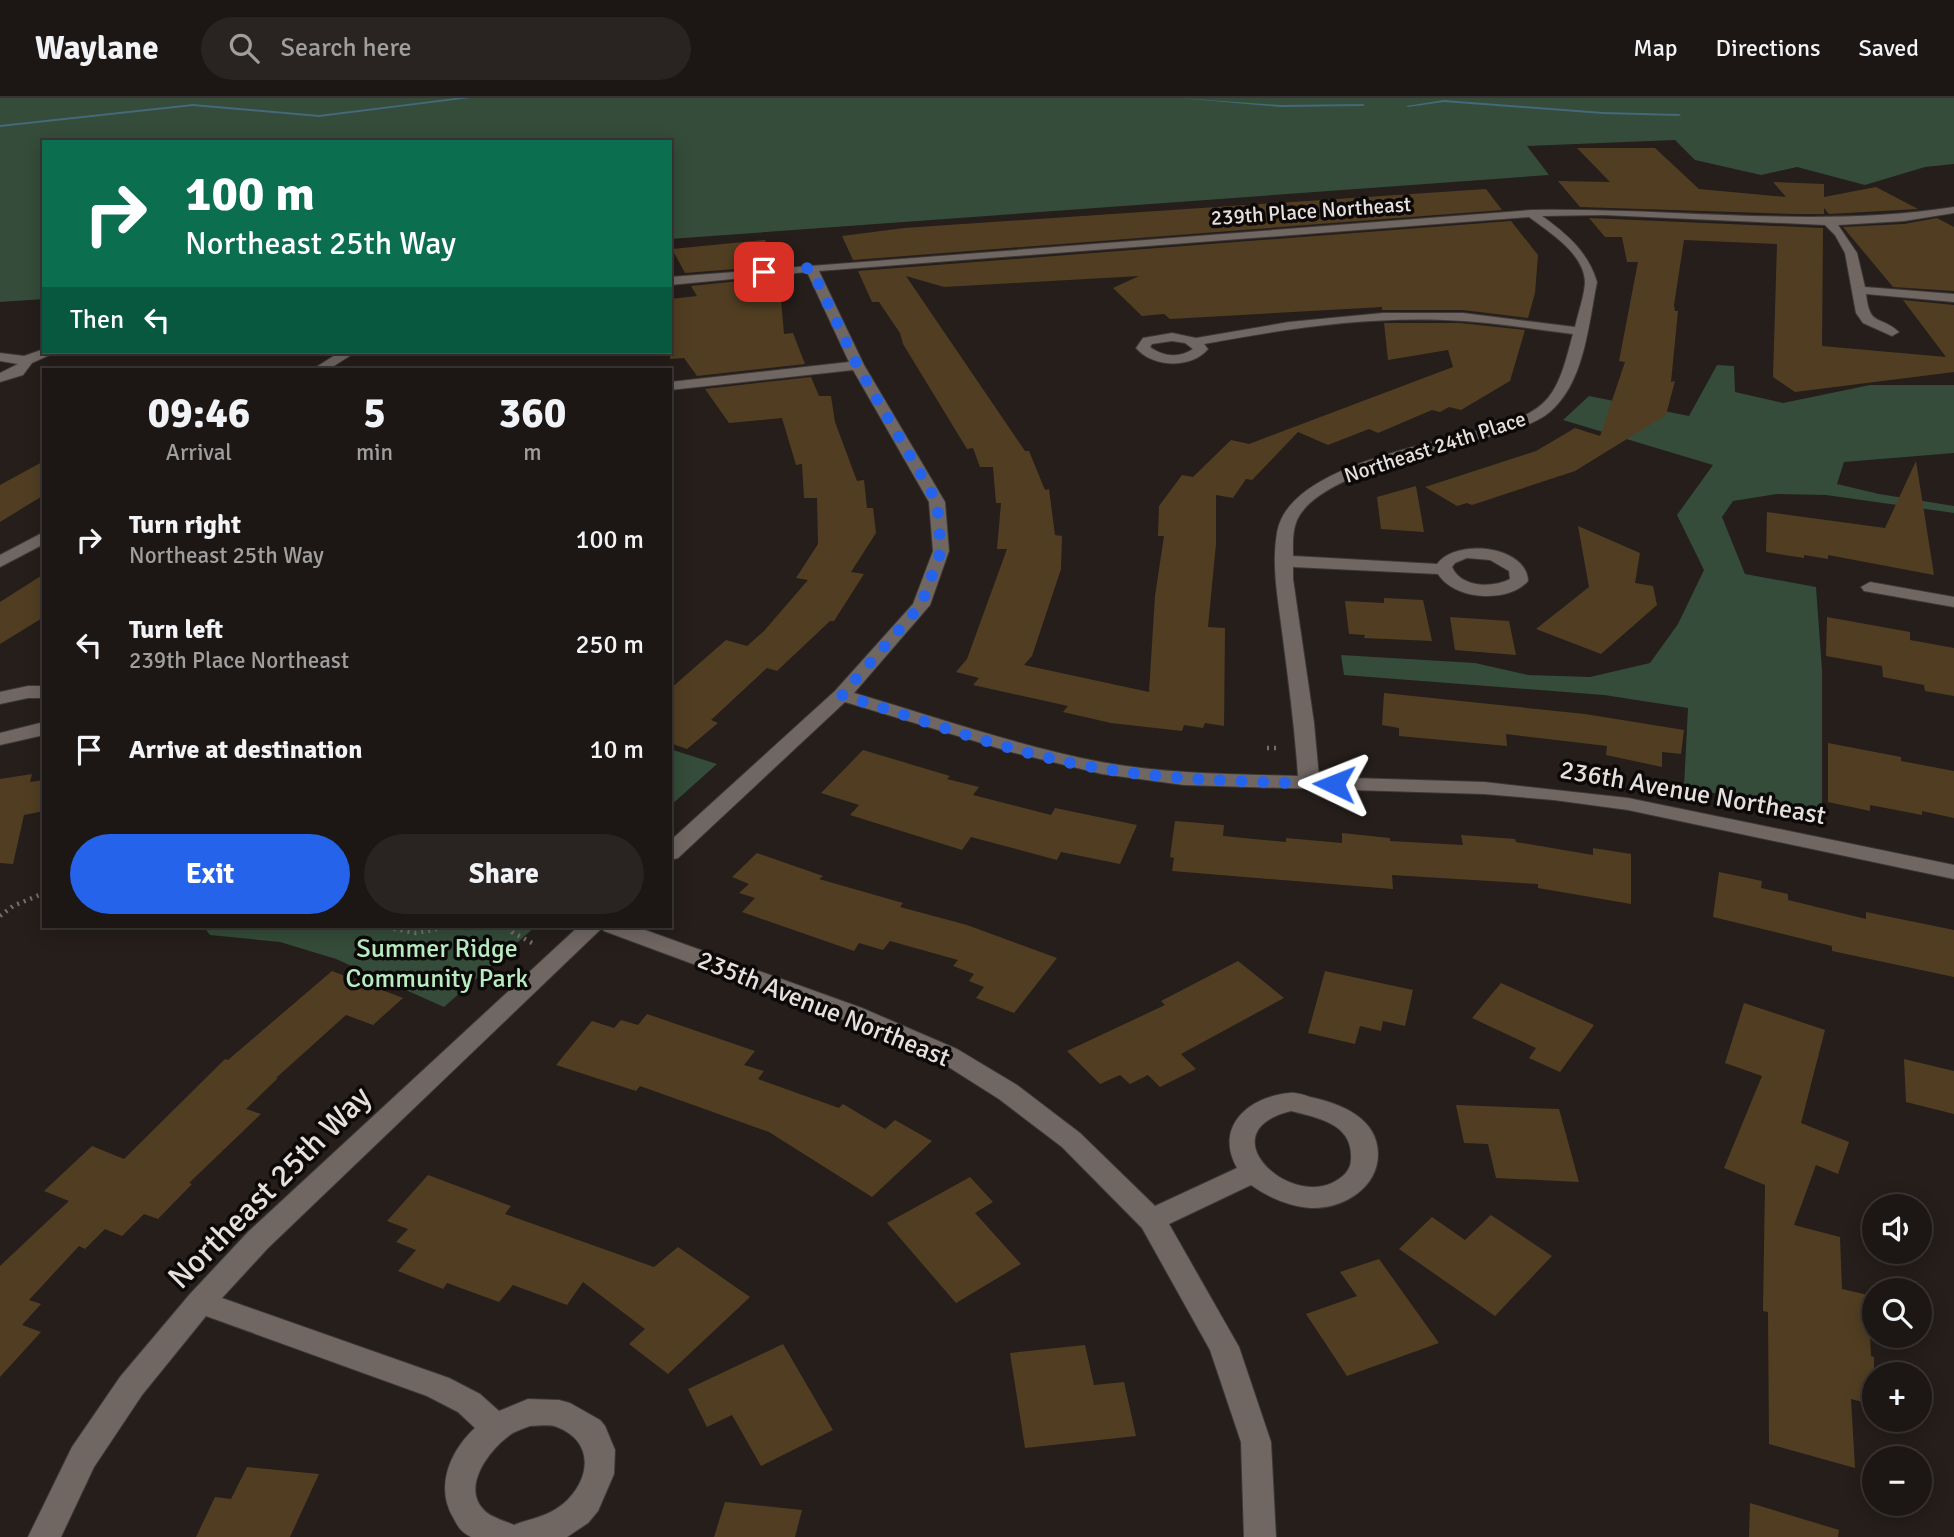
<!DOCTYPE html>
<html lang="en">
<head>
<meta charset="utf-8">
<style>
  :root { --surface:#1c1614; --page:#292322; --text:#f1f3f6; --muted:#a09fa0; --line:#3a3534; --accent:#2563eb }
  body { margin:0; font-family:Signika,sans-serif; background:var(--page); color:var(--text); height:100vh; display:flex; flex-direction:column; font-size:26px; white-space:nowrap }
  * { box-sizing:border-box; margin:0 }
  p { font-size:23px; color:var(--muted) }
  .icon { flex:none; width:38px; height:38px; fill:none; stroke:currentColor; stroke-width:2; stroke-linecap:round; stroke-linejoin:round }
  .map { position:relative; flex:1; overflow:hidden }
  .drawer { position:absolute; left:42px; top:270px; width:630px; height:560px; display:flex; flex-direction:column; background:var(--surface); border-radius:0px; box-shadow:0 4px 18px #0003,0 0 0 2px var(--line) }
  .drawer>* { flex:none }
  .banner { position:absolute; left:42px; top:42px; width:630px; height:214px; border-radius:0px; box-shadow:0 4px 18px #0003,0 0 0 2px var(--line); background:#0b6e4f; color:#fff; overflow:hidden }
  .tools { position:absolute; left:1862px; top:1096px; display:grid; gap:14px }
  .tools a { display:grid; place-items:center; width:70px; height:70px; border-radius:50%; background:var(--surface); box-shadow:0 4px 18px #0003,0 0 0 2px var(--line); font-size:35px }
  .pin { position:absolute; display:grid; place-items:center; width:60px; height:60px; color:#fff; margin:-30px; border-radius:14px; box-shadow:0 4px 10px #0006 }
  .me { position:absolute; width:77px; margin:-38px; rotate:272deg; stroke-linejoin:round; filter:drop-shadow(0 0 5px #0008) }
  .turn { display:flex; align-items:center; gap:24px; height:147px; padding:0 28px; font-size:32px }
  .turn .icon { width:91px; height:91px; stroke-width:2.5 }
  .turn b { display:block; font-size:49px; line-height:60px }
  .then { display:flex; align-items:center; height:66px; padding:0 28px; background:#0003; gap:14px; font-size:26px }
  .eta { display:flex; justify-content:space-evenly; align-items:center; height:119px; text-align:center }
  .eta b { font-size:42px; font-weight:800; line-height:49px }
  .primary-button { display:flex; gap:14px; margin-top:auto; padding:14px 28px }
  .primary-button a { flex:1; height:80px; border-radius:42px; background:var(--accent); color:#fff; font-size:28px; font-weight:800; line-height:80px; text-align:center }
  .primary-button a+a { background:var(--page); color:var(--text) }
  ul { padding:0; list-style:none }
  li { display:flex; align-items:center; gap:21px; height:105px; padding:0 28px }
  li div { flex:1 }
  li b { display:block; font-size:26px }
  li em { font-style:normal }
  header { display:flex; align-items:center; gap:42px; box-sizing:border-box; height:98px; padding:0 35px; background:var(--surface); border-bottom:2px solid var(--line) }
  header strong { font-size:33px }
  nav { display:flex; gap:38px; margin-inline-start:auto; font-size:24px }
  .search { width:490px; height:63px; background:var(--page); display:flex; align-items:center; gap:18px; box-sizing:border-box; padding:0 24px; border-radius:38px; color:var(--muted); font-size:26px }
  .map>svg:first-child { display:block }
  .green { fill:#344c39 }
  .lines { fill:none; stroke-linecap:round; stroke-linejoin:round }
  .stream { fill:#45687b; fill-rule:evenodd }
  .building { fill:#513e22 }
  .minor-casing { stroke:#3d3836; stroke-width:2 }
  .path { stroke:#756f6c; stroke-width:4.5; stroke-dasharray:2 5; stroke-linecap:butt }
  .minor { fill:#706763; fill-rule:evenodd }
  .route { stroke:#2563eb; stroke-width:12; stroke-dasharray:0 21.6 }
  .labels { text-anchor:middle; stroke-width:7; stroke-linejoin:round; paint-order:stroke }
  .far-street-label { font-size:21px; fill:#e5e0de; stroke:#0c0908 }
  .street-label { font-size:26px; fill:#e5e0de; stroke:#0c0908 }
  .park-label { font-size:26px; fill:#b8edc2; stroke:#0c0908 }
  .near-street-label { font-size:32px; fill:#e5e0de; stroke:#0c0908 }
</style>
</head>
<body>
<header>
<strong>Waylane</strong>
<div class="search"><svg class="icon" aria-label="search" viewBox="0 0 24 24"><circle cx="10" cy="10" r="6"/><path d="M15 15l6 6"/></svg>Search here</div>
<nav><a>Map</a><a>Directions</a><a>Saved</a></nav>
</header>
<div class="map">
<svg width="1954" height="1439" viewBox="0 0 1954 1439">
  <rect width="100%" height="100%" fill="#251e1b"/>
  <path class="green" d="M0,0H1954V66L1925,69L1865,87L1797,69L1761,77L1695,62L1675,42L1527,48L1549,77L670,141V44H44V201L0,204Z
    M1717,267L1734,268L1735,294L1783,305L1870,287H1954V355L1844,364L1837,386L1879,396L1954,408V415L1826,397L1777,396L1733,403L1722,419L1745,476L1816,489L1822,572V717L1684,689L1688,610L1604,597L1344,577L1341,557L1475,565L1528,577L1590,579L1650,565L1678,526L1704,472L1677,417L1713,367L1563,322L1589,298L1689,318Z
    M670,651L717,666L670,708Z
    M203,828H536L444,909L336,861L280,844L210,837Z"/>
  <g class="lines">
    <path class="stream" d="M456,0H470L319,19L193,8L0,29V27L193,6L319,17Z
      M1179,0L1280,7L1363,6L1365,7L1363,8L1280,9Z
      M1444,2L1603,14L1679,16L1681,17L1679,18L1603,16L1444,4L1408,9L1406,8Z"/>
  </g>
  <path class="building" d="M1577,50H1655L1699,91L1786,99L1773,84L1824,86V99L1876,89L1918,111L1829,116L1824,110V116H1795L1580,109L1558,83L1610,84Z
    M1486,91L1502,112L853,162L842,138L904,130Z
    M1589,120L1823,130L1822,248L1946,259L1903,202L1954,207V274L1795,294L1773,279L1777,146L1684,142L1674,207L1675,213H1678L1671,284L1675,283L1666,317L1575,373L1472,407L1467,405L1457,408L1425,389L1536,353L1575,330L1600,338L1625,264L1619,263L1638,164H1627L1622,139H1605Z
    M1937,120L1954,129V193L1893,189L1843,129L1904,126Z
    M1511,123L1538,157L1535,195L1528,220L1463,212H1382V209L1170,221L1164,216L1142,218L1113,190L1139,178L944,189L906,178L1025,353H1029L1045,392L1049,391L1055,437L1062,438L1061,471L1032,558L1024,567L1149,594L1155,498L1164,438H1158L1159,408L1182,377L1193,379L1231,342L1249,346L1453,269L1448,252L1388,262L1384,225H1460L1525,232L1510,283L1461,312L1449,309L1440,314L1432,312L1378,335L1369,331L1328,347L1298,334L1252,382L1246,381L1233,400L1216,397V446L1208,529L1225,530L1224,628L1205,625L1203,630L1184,627L1182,633L1111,625L1063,614L1068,608L973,587L979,580L956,574L967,561L1007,451H997L1001,405H996L993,369H980L973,350L967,351L903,246L900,235L879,204H872L858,173Z
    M765,142L775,168L685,175L672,151Z
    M779,179L784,236L793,235L805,266L697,278L684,260L670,261V201L697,198L691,188Z
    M811,279L819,298H831L835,324L857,383L864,382L867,410H873L876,435L851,474L864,476L834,523H830L777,573L767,570L711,622L718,625L687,651L670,645V591L726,542L747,548L764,533L808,482L796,480L818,446L817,400H804L802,366L796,367L782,320L729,325L705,291Z
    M44,363V397L0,424V387Z
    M1916,363L1934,477L1828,457V461L1804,457V460L1766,454L1767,414L1885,430Z
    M1416,388L1424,434L1381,431L1377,399Z
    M1578,428L1640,455L1635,485L1653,488L1657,507L1601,556L1536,531L1589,489Z
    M44,476V519L0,546V504Z
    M1384,500L1423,502L1432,543L1364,540L1365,537L1349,536L1345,503L1384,505Z
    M1450,519L1509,523L1516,557L1455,552Z
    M1827,519L1910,534V542L1954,550V598L1925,593L1924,587L1883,579L1882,568L1826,558Z
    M1384,595L1585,616L1684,632L1681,656L1662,654V669L1606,657L1607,648L1506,636L1507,648L1399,638V630L1382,627Z
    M1828,645L1901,659V663L1954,673V720L1922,713V717L1870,707V713L1828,704Z
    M863,652L950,678L947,681L979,689L973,697L1051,717L1055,710L1137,727L1120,766L1061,754L1057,762L971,739L962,752L850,717L859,707L821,695Z
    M32,676L30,684L44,682V713L24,717L13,766L0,765V681Z
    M1175,723L1224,727L1223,738L1286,744V740L1342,745V735L1390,740V743L1463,747L1461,737L1515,741L1516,744L1593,757V750L1631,756V806L1538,790V786L1392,777L1393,791L1172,773L1174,760L1170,759Z
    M757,755L823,778L819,781L903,805L900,809L967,827L1057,860L1014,915L976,900L984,889L969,883L974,876L953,868L958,862L890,843L883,852L859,845L854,853L742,814L755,800L739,795L749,786L732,779Z
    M1719,774L1762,783L1761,790L1788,796V802L1866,821V814L1954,832V879L1832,853V848L1713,819Z
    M1238,863L1284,900L1181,956L1196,971L1160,989L1148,977L1130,986L1120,977L1100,986L1067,953L1165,907L1161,903Z
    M332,873L403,900L373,927L346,917L276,980H278L246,1011L261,1016L189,1085L192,1086L158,1121L144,1116L122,1138L105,1131L85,1151L79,1148L29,1202L41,1206L22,1227L41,1234L0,1279V1168L69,1103L44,1093L92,1048L124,1061L225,961L228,962Z
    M1325,873L1413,892L1405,928L1383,923L1381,933L1360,928L1355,946L1308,935Z
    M1501,885L1594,927L1560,974L1529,960L1536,950L1472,920Z
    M1744,905L1825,932L1801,1025L1849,1044L1838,1076L1816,1067L1794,1127L1840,1139L1842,1191L1868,1197L1871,1258L1874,1259V1307L1851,1301L1855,1370L1769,1346L1768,1214L1763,1213L1765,1087L1724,1070L1762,978L1725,965Z
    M647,916L755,953L744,967L764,973L758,981L839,1010L843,1006L885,1031L895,1022L932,1043L872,1099L769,1034L640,988L636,993L556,967L592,923L614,930L621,922L638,927Z
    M1904,961L1954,973V1016L1906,1004Z
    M1456,1007L1559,1011L1579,1084L1496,1080L1488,1046L1464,1045Z
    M428,1077L511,1108L505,1116L654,1169L678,1149L750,1199L668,1276L629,1246L645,1231L583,1184L567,1207L513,1187L499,1204L447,1185L443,1191L398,1173L416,1152L396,1144L408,1131L387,1123Z
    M970,1079L993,1104L975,1115L1021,1166L956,1205L887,1125Z
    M1491,1117L1552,1158L1495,1218L1399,1151L1432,1119L1465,1142Z
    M1379,1161L1439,1245L1347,1278L1306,1216L1357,1198L1340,1174Z
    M783,1246L833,1332L761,1368L732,1317L707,1329L688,1291Z
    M1085,1247L1094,1287L1124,1284L1136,1338L1025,1350L1010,1255Z
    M247,1369L319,1376L290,1439H196L215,1399L231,1401Z
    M725,1404L802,1412L795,1439H714Z
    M1750,1405L1839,1432L1838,1439H1749Z"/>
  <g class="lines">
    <defs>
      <path id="minor" d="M1954,109V115L1904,123L1838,127L1857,155L1865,189L1954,196V204L1866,196C1870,230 1879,216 1899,234L1892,238L1863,225L1856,215L1845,155L1835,137L1825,127L1604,117L1542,118C1567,136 1588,154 1597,184C1589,223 1585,279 1555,309C1538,327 1512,332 1488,339C1442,352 1318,376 1297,422C1292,434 1293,446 1293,458L1437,466C1455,440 1527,447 1528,483C1508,506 1454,502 1438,476L1293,469V481L1314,625L1319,679L1484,684L1628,700L1954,767V781L1628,712L1554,702L1484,696L1184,687L1102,676L1011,654L845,604L678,760L670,762V743L835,593L913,506L933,453L929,404L853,272L670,292V284L849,264L807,174L670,187V179L1531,112C1672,109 1813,131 1954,109ZM1529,119C1549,134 1585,156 1585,185C1584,199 1578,215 1575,229L1463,215H1383L1289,224L1196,240L1172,235L1143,240L1136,250C1153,270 1191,271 1208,251L1204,246C1283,231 1363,219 1444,222C1487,223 1530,231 1573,236C1567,257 1562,283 1548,300C1530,321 1501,326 1476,333C1423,348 1287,370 1277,435C1271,470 1279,506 1283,541C1289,587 1295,632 1298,678C1232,676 1166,676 1101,664C1018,648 936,619 854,595L930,507L949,453L945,404L864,267L819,173ZM1172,243L1185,245L1193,251C1179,260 1164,259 1150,249L1152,246ZM1467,460L1490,462L1509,473L1510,481C1493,490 1461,490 1452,469L1455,465Z
        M44,251V254H56L32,265L23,277L0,284V275L18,266L0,263V255L24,258Z
        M340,254H356L329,271H313Z
        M44,434V446L0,469V457Z
        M1870,484L1954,499V509L1864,493L1861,489Z
        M28,588H44V600H28L0,606V594Z
        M44,624V637L0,647V635Z
        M579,828H634L862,910L957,951L1017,987L1080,1035L1155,1108L1237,1070C1214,1029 1248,999 1289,995C1296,994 1304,997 1310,999C1340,1005 1378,1020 1378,1056C1378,1090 1343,1111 1311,1110C1291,1109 1267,1099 1251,1087L1169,1126L1239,1249L1271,1344L1276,1439H1244L1241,1344L1210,1252L1142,1130L1062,1049L999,1001L939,963L844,922L604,833L602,830L268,1150L222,1200L449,1280L480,1296L499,1313L528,1301L559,1302L570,1305L600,1322L605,1328L615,1352L614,1376L598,1413L588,1425L567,1439H471C461,1434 458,1429 453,1419C435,1389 450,1353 475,1330L458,1314L427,1298L206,1218L142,1297L94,1369L61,1439H28L72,1349L120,1279L190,1196L248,1134ZM1291,1013C1319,1020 1353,1026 1351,1061C1351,1073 1342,1080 1332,1085C1285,1107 1209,1033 1291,1013ZM530,1328C538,1328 549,1326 557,1329C595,1344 591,1382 563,1406C547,1419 532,1420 514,1427C505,1423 490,1419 484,1412C461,1389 489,1352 510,1337C515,1333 523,1331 530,1328Z"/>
    </defs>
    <use href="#minor" class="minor-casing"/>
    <path class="path" d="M1267,650H1278
      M0,818L13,808L44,795
      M380,828L416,835L453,828
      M508,828L512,834L534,846"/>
    <use href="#minor" class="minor"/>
  </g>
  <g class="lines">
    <path class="route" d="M764,174L811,170L857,267L937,404L939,428L941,453L921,507L842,597C927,623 1015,657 1104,671C1180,683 1257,684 1334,686"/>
  </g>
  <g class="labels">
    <g class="far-street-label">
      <text transform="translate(1311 113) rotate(-4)" y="7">239th Place Northeast</text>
      <text transform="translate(1435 349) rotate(-18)" y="7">Northeast 24th Place</text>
    </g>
    <g class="street-label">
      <text transform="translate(1693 694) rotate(10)" y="9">236th Avenue Northeast</text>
      <text transform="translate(824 910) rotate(22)" y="9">235th Avenue Northeast</text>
    </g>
    <g class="park-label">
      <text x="437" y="859">Summer Ridge<tspan x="437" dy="30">Community Park</tspan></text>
    </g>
    <g class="near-street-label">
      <text transform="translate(269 1089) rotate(-45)" y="11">Northeast 25th Way</text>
    </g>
  </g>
</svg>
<div class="tools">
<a><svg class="icon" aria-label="sound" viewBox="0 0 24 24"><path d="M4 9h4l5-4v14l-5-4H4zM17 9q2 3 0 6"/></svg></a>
<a><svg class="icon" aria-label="search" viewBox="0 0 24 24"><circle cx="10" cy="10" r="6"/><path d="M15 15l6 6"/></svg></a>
<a>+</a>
<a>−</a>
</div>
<div class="pin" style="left:764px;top:174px;background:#d93025"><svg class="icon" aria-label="arrive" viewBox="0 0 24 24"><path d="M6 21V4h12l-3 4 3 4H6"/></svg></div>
<svg class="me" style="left:1334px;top:686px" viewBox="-20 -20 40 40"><path d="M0-17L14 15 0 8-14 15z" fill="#2563eb" stroke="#fff" stroke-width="4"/></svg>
<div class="banner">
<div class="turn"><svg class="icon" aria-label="right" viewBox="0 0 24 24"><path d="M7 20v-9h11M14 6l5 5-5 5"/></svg><div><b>100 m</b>Northeast 25th Way</div></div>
<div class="then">Then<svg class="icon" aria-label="left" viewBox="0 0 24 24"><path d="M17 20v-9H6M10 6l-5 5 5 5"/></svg></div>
</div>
<section class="drawer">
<div class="eta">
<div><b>09:46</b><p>Arrival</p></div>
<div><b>5</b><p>min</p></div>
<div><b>360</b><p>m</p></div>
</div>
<ul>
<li><svg class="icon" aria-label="right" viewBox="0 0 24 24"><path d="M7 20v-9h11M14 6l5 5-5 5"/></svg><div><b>Turn right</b><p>Northeast 25th Way</p></div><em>100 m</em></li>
<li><svg class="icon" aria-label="left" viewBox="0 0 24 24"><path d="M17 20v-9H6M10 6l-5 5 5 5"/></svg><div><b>Turn left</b><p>239th Place Northeast</p></div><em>250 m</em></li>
<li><svg class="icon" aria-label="arrive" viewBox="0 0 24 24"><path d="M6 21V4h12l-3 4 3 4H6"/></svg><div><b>Arrive at destination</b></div><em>10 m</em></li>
</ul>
<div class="primary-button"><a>Exit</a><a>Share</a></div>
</section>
</div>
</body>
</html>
